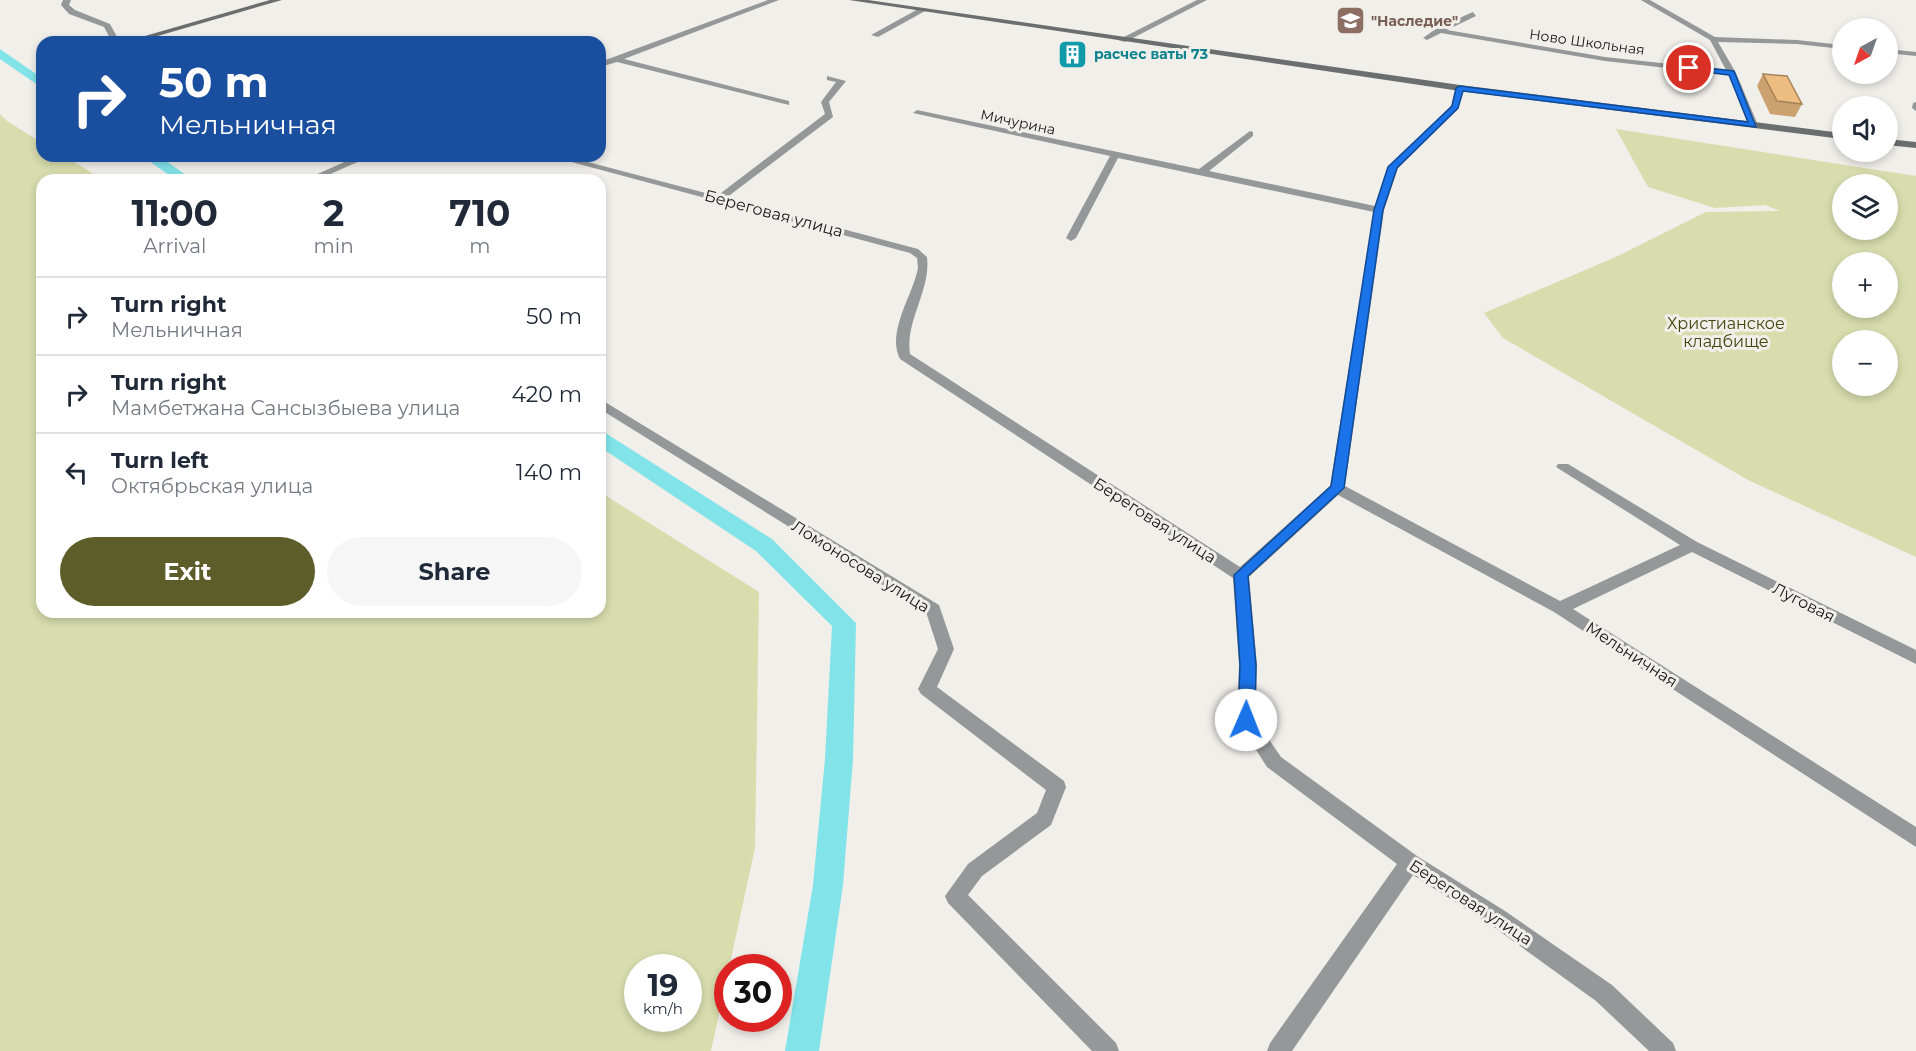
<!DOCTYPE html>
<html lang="en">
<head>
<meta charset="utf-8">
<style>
  :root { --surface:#fff; --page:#f6f6f7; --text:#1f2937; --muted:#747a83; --line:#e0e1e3; --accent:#5d5d2a }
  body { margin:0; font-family:Montserrat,sans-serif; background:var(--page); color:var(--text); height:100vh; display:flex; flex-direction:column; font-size:22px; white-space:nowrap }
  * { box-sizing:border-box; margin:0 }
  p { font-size:20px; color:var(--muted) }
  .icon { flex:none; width:33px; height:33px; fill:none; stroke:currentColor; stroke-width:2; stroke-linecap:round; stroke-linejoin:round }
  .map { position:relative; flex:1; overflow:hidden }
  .drawer { position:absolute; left:36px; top:174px; width:570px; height:444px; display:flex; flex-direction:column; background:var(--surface); border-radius:18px; box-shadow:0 3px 9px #0003 }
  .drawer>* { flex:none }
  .guide { position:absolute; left:36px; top:36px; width:570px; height:126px; border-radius:18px; box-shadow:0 3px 9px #0003; background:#1a4fa0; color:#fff; overflow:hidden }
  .needle { width:39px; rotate:220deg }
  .fabs { position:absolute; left:1832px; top:18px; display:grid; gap:12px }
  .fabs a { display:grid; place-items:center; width:66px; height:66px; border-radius:50%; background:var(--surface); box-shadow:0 3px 9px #0003; font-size:30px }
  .speed { position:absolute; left:624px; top:954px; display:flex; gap:12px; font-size:30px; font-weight:700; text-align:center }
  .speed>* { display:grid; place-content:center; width:78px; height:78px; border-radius:50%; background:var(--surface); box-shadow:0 3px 9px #0003; line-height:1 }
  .speed small { font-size:15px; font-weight:400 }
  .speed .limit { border:9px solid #d22; background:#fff; color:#111 }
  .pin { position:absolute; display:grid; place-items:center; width:51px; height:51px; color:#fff; margin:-26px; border:3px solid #fff; border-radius:50%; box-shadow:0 2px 6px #0007 }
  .me { position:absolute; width:66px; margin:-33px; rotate:1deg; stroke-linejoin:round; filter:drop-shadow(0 0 4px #0008) }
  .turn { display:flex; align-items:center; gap:21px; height:126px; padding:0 24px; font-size:27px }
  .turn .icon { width:78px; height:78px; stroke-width:2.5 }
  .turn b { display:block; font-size:42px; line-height:51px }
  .eta { display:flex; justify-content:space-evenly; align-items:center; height:102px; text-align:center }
  .eta b { font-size:36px; font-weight:700; line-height:42px }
  .cta { display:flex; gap:12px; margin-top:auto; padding:12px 24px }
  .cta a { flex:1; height:69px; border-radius:36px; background:var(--accent); color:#fff; font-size:24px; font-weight:700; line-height:69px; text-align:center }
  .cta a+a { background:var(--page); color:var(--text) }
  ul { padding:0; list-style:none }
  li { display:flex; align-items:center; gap:18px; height:78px; padding:0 24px; border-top:2px solid var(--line) }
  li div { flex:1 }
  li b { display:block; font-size:22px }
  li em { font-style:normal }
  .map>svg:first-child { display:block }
  .green { fill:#d8ddae; fill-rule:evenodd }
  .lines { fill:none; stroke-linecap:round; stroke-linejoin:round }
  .canal { fill:#82e4e9; fill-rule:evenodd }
  .street { fill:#959898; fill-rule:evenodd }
  .secondary { fill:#6b6e6e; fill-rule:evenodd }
  .wall { fill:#cba26f }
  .building { fill:#ecbc81; stroke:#a5845a; stroke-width:1.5 }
  .route { fill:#1a73e8; stroke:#114b97; stroke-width:1.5 }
  .labels { text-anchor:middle; stroke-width:6; stroke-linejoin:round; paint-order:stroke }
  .far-education-label { font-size:14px; font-weight:bold; fill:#785e54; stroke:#f0efea; text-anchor:start }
  .far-street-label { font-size:14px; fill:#171715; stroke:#f0efea }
  .far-culture-label { font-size:14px; font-weight:bold; fill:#0d838f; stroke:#f0efea; text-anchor:start }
  .street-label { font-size:16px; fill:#171715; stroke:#f0efea }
  .park-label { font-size:16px; fill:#444610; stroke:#f0efea }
</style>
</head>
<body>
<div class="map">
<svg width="1916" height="1051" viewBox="0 0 1916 1051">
  <rect width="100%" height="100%" fill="#f0efea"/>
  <path class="green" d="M0,114L7,121L42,143V156H64L104,180H42V612H600V492L759,592L755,848L711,1051H0ZM638,968H688V1018H638Z
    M1616,129L1916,176V557L1748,480L1503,338L1484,313L1616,257L1706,212L1780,211L1765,205L1715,208L1648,187ZM1842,184H1887V230H1842ZM1842,262H1887V308H1842ZM1842,340H1887V386H1842Z"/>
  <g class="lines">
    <path class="canal" d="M0,49L42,78V88L0,59Z
      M142,156H159L193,180H176Z
      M600,432L607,434L772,539L856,623L853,759L843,885L819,1051H785L813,885L825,759L832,626L756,551L600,447Z"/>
    <path class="street" d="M63,0H71L69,5L75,10L110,24L120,42H112L104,27L69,14L61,5Z
      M768,0H779L624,59L789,101V105L617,62L600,67V62Z
      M1197,0H1207L1125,42L1118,40Z
      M1641,0H1650L1715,37L1797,40L1842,45V49L1797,44L1718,42L1736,73L1758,125L1753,128L1748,125L1729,75L1605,61L1441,33L1427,40L1423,38L1437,28L1473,12L1476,16L1447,30L1605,57L1726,70L1710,40Z
      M920,8L927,10L878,37L871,35Z
      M1887,49L1916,52V56L1887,53Z
      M827,76L846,81L829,102L833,117L726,198L918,249L927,257C931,291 905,320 910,354L1240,567L1330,486L1374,212L1118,158L1076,238L1071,241L1066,238L1110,156L913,113L917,110L1199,169L1250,131L1253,132V136L1209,171L1375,206L1388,167L1451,106L1456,88L1463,86L1458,109L1398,168L1384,210L1345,486L1560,601L1680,545L1556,467L1558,464H1568L1697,542L1916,650V664L1692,552L1573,609L1916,827V847L1554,612L1338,495L1249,577L1257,665L1255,719L1281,757L1417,856L1505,911L1612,985L1673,1043L1676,1051H1649L1596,1001L1491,925L1413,875L1292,1051H1267L1270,1043L1397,864L1267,767L1240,725L1237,720L1239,665L1233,578L900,359C886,332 913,295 918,268L917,258L910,253L549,156H565L717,196L825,114L821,102L836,82L827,80Z
      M1916,102V111L1912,108L1913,103Z
      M358,156H371L317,180H304Z
      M600,399L939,605L954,649L937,687L1064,781L1066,787L1051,825L982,876L968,895L1116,1043L1119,1051H1092L948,903L945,896L968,864L1037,813L1046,790L921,694L918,689L938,649L926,612L600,409Z"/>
    <path class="secondary" d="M270,0H282L137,42H124Z
      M849,0H868L1460,85L1842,133V139L1460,91Z
      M1887,139L1916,142V148L1887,145Z"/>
  </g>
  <path class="wall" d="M1763,74L1802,104L1795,117L1770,114L1757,86Z"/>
  <path class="building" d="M1763,74L1787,76L1802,104L1777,101Z"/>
  <path class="route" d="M1689,66L1734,71L1756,127L1463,91L1458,108L1397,168L1383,210L1344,488L1248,576L1256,665L1255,720L1252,725H1241L1238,720L1240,665L1234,575L1331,486L1374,210L1388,167L1452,106L1456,88L1460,86L1748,122L1729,75L1687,70Z"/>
  <defs>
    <symbol id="school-square" viewBox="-11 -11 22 22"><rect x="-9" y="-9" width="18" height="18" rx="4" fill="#8d6e63" stroke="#f0efea"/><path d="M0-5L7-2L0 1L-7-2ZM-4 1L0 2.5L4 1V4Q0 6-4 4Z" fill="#fff"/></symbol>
    <symbol id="building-square" viewBox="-11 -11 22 22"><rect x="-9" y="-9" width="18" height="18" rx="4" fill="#0f9aa8" stroke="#f0efea"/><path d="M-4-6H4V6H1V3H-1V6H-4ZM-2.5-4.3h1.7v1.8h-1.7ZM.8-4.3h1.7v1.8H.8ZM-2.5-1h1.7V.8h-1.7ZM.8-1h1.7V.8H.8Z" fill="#fff"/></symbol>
  </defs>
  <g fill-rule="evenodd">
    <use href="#school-square" x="1334" y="4" width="33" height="33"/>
    <use href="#building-square" x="1056" y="38" width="33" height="33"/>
  </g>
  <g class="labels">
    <g class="far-education-label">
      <text x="1371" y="26">"Наследие"</text>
    </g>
    <g class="far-street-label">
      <text transform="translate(1587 42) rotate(8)" y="5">Ново Школьная</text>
      <text transform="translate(1018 122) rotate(12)" y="5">Мичурина</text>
    </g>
    <g class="far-culture-label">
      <text x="1094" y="59">расчес ваты 73</text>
    </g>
    <g class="street-label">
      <text transform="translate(774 213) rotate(15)" y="6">Береговая улица</text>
      <text transform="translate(1155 520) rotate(33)" y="6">Береговая улица</text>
      <text transform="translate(861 566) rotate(32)" y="6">Ломоносова улица</text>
      <text transform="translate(1804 602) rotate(27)" y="6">Луговая</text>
      <text transform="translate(1632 654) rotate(33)" y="6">Мельничная</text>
      <text transform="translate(1471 902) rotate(33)" y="6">Береговая улица</text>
    </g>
    <g class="park-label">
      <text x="1726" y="329">Христианское<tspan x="1726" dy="18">кладбище</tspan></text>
    </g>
  </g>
</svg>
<div class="fabs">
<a><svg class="needle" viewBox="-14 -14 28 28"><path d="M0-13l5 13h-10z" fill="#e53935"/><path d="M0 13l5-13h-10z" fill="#747a83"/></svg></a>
<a><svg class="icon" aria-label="sound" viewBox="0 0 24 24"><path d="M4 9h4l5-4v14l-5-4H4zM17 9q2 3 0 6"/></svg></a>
<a><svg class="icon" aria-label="layers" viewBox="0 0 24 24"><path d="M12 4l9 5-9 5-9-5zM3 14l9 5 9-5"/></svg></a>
<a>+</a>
<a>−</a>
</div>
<div class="speed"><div>19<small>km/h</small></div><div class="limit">30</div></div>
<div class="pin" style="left:1689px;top:68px;background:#d93025"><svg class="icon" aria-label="arrive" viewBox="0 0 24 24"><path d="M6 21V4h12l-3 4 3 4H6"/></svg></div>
<svg class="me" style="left:1246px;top:720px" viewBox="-20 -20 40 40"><circle r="19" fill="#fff"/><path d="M0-13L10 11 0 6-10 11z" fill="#1a73e8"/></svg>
<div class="guide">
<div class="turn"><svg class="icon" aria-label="right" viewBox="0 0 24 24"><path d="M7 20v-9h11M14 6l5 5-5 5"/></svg><div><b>50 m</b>Мельничная</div></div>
</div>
<section class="drawer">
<div class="eta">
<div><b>11:00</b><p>Arrival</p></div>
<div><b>2</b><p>min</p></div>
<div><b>710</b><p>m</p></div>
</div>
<ul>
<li><svg class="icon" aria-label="right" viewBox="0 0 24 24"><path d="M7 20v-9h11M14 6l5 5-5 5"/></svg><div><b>Turn right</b><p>Мельничная</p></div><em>50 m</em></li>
<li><svg class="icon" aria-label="right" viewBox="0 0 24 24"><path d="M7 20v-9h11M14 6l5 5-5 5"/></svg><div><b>Turn right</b><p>Мамбетжана Сансызбыева улица</p></div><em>420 m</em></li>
<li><svg class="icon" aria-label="left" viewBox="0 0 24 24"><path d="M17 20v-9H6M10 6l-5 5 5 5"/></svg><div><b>Turn left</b><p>Октябрьская улица</p></div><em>140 m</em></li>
</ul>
<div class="cta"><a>Exit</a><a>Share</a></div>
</section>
</div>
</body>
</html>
